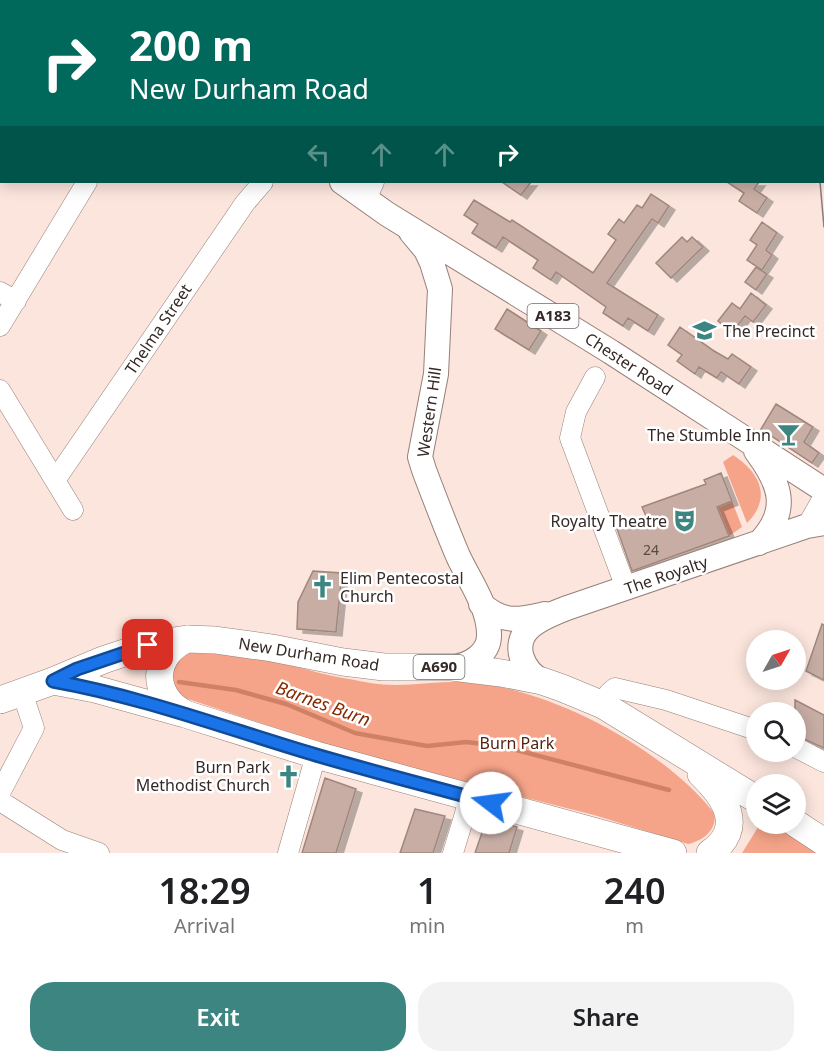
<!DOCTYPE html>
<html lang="en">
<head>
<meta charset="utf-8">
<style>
  :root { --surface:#fff; --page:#f2f2f2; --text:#202124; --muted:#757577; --accent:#3d8580 }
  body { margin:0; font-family:"Noto Sans",sans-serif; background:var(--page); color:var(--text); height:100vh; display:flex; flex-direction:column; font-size:22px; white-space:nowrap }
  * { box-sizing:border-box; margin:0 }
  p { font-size:20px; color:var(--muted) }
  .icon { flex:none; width:33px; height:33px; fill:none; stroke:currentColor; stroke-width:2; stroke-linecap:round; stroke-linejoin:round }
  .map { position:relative; height:853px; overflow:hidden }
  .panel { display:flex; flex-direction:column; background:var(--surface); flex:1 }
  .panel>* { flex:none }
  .banner { position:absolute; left:0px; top:0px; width:825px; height:183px; box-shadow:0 3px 15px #0003; background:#00695c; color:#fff; overflow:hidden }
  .needle { width:39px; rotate:51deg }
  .controls { position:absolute; left:746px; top:630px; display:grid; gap:12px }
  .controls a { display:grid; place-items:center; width:60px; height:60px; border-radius:50%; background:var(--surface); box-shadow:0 3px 15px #0003; font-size:30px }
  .pin { position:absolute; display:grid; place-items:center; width:51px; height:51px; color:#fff; margin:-26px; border-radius:12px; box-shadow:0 3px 9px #0006 }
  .me { position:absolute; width:66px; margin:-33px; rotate:285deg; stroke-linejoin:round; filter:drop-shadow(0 0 4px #0008) }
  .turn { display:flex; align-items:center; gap:21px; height:126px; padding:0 30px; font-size:27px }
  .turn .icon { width:78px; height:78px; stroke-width:2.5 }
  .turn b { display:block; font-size:42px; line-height:51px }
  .lanes { display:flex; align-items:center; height:57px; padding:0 30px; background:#0003; justify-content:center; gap:30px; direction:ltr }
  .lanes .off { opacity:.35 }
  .eta { display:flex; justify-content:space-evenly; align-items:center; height:102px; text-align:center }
  .eta b { font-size:36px; font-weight:600; line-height:42px }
  .button { display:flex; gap:12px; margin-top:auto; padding:12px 30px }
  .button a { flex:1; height:69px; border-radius:24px; background:var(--accent); color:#fff; font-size:24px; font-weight:600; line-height:69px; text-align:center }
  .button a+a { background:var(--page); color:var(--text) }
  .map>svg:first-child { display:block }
  .green { fill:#f5a489 }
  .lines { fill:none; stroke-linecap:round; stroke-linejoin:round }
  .stream { stroke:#cf8166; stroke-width:4.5 }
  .building { fill:#c7ada4; stroke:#a0877e; stroke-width:1.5; filter:url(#shadow) }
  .minor-casing { stroke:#977f76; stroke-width:21 }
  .major-casing { stroke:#977f76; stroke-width:26 }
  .highway-casing { stroke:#977f76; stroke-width:28 }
  .minor { stroke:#fff; stroke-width:20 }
  .major { stroke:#fff; stroke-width:24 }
  .highway { stroke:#fff; stroke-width:27 }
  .tram { stroke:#8b7b76; stroke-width:1.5 }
  .route-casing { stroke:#114b97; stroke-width:15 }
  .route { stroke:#1a73e8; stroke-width:10 }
  .labels { text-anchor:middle; stroke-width:5; stroke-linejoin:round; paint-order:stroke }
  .number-label { font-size:14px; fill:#594a46 }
  .shield { fill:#fff; stroke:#716967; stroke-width:1.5 }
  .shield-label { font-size:15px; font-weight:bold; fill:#342926 }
  .street-label { font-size:16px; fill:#342926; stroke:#fff }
  .poi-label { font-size:16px; fill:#342926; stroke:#fff; text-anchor:end }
  .park-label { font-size:16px; fill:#552210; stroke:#fff }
  .water-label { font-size:18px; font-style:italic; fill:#872a00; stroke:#fff }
</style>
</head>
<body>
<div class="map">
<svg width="824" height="853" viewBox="0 0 824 853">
  <defs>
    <filter id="shadow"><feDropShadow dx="6" dy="4" stdDeviation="0" flood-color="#0004"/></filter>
  </defs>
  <rect width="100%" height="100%" fill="#fbe5dd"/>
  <path class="green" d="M733,455C759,472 773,497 747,523L723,462Z
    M732,501L742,527L729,536L717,507Z
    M189,653C218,653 250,657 279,663C302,667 326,676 349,679C364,682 380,685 395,685C419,685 443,681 467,682C550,688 663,748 714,813C718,830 702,841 688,844L594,815L420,771L318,742L185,698C168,686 170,683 174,664Z
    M760,824H780L821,853H742Z"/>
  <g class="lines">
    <path class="stream" d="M179,682L236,690L286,704L355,733L427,746L466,742L501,746L669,790"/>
  </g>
  <path class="building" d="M502,182H531L521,195Z
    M727,182H759L754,189L767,198L757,213L739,201L744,193Z
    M651,194L669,206L658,223L652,219L607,283L658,315L648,331L628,318L623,326L603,313L606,307L556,272L551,280L533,268L538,260L503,237L496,248L472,233L478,224L464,215L474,200L510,222L512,220L593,273L616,240L608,234L619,219L624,223L637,205L642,208Z
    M762,222L777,233L766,250L772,255L762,270L747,260L757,245L750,240Z
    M682,237L687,242L692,237L703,247L671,278L656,263Z
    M756,267L767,274L756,290L745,282Z
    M751,293L766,305L753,322L745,316L732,333L718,321L732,303L740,309Z
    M507,309L541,331L529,350L495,329Z
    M680,327L714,351L728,359L732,354L751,367L739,384L721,372L717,378L699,367L695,374L677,361L682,355L668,345Z
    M776,404L813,427L804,442L819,453L812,463L761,429Z
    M721,473L732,501L717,507L729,536L632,571L617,529L646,516L642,507L706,484L704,480Z
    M313,571L342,573L336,632L297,629L298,602Z
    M822,624L824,625V680L806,671Z
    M795,700L824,715V748L795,735Z
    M325,778L356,789L336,853H302Z
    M415,809L445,816L433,853H400Z
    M487,818L517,827L509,853H475Z"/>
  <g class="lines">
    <defs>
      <path id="minor" d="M314,0L317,2
        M34,2L35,0
        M456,2V0
        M589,2L590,0
        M707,2L708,0
        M0,56L2,53
        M366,199L374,182
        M0,292L16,301
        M0,326L87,182
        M595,377L576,412L570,438L626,588
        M0,390L73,510
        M56,479L245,203L263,182
        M807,526L824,496
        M603,705L609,693L615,688L666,700L756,730
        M795,747L824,762
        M0,793L34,728L22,692
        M0,801L62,840L99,853
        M288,853L316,755
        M453,853L470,797"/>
      <path id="major" d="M104,0L106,2
        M342,182L387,214L611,352L824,490
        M411,232L426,250L432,263L440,289L436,374L420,457L424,470C435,499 446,528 458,556C469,580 489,607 489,634C490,654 469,666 452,667
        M756,451C780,483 791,510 759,543
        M481,604C504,624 518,620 545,614
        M542,681C523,671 512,646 528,629C538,619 554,613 567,608L807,526L824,523"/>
      <path id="highway" d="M53,681L95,689L185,714L316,755L673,853
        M0,700L53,681L103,660L148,645L187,639L215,640L272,648L343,662L384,667H452L501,673L542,681L562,688L603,705L756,799
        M184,713C150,695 152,654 187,639
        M701,774C725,797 746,828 710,853
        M795,823L824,842"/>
    </defs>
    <use href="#minor" class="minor-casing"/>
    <use href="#major" class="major-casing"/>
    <use href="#highway" class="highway-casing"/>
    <use href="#minor" class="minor"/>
    <use href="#major" class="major"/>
    <use href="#highway" class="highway"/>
    <path class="tram" d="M824,4V41
      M820,182L824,227"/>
  </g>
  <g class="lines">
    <defs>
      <path id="route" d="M148,645L77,669L53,681C143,697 228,729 316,755C374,772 433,787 491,803"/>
    </defs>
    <use href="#route" class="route-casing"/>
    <use href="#route" class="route"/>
  </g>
  <defs>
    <symbol id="university-bare" viewBox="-9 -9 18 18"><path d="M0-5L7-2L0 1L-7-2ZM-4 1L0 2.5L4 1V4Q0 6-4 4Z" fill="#3d8580" stroke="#fff" stroke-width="2.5" paint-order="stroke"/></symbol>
    <symbol id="bar-bare" viewBox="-9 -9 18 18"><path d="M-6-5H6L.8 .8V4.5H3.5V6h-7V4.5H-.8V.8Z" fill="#3d8580" stroke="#fff" stroke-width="2.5" paint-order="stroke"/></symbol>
    <symbol id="theatre-bare" viewBox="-9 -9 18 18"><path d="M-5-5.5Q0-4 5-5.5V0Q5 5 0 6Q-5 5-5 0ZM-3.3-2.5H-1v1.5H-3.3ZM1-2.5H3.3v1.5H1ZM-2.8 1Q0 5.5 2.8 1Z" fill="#3d8580" stroke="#fff" stroke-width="2.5" paint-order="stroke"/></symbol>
    <symbol id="church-bare" viewBox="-9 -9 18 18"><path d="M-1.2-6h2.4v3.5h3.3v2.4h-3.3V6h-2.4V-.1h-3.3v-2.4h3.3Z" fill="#3d8580" stroke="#fff" stroke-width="2.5" paint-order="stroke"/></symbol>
  </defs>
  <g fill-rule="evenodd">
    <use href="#university-bare" x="688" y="314" width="33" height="33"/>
    <use href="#bar-bare" x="772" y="418" width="33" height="33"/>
    <use href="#theatre-bare" x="668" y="504" width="33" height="33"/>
    <use href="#church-bare" x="306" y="570" width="33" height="33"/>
    <use href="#church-bare" x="272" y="760" width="33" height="33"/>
  </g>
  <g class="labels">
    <g class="number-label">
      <text x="651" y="555">24</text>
    </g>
    <g class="shield">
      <rect x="527.5" y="304" width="51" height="24" rx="4.5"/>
      <rect x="413.5" y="655" width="51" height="24" rx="4.5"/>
    </g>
    <g class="shield-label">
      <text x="553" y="321">A183</text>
      <text x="439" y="672">A690</text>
    </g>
    <g class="street-label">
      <text transform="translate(158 329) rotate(-56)" y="6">Thelma Street</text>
      <text transform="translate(629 364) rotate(33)" y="6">Chester Road</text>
      <text transform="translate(429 412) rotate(-82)" y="6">Western Hill</text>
      <text transform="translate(666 575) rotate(-19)" y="6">The Royalty</text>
      <text transform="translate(309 654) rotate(9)" y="6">New Durham Road</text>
    </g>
    <g class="poi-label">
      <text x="723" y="337" text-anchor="start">The Precinct</text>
      <text x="771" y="441">The Stumble Inn</text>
      <text x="667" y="527">Royalty Theatre</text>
      <text x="340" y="584" text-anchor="start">Elim Pentecostal<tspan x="340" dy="18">Church</tspan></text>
      <text x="270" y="773">Burn Park<tspan x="270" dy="18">Methodist Church</tspan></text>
    </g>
    <g class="park-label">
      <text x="517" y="749">Burn Park</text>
    </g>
    <g class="water-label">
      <text transform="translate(323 704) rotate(20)" y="6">Barnes Burn</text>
    </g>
  </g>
</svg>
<div class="controls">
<a><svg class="needle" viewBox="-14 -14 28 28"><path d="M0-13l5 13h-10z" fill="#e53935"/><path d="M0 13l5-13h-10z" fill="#757577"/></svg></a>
<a><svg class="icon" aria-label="search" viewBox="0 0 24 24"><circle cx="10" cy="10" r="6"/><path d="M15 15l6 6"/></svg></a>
<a><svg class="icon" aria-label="layers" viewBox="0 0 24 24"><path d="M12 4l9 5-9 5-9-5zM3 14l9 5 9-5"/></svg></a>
</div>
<div class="pin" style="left:148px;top:645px;background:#d93025"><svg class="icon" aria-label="arrive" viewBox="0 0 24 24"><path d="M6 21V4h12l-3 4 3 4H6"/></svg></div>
<svg class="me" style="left:491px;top:803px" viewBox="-20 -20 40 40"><circle r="19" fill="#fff"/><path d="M0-13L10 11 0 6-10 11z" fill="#1a73e8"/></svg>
<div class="banner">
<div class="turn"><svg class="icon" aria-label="right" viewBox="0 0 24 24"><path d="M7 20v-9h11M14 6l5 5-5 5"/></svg><div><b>200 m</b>New Durham Road</div></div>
<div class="lanes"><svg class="icon off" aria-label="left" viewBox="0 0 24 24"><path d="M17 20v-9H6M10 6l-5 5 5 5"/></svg><svg class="icon off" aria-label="ahead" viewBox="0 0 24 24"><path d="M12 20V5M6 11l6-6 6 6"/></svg><svg class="icon off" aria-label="ahead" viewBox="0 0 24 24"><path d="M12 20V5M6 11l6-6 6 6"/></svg><svg class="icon" aria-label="right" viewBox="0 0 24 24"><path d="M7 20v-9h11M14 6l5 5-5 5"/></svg></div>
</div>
</div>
<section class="panel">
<div class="eta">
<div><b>18:29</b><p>Arrival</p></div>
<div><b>1</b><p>min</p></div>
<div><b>240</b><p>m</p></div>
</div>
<div class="button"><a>Exit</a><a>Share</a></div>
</section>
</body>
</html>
